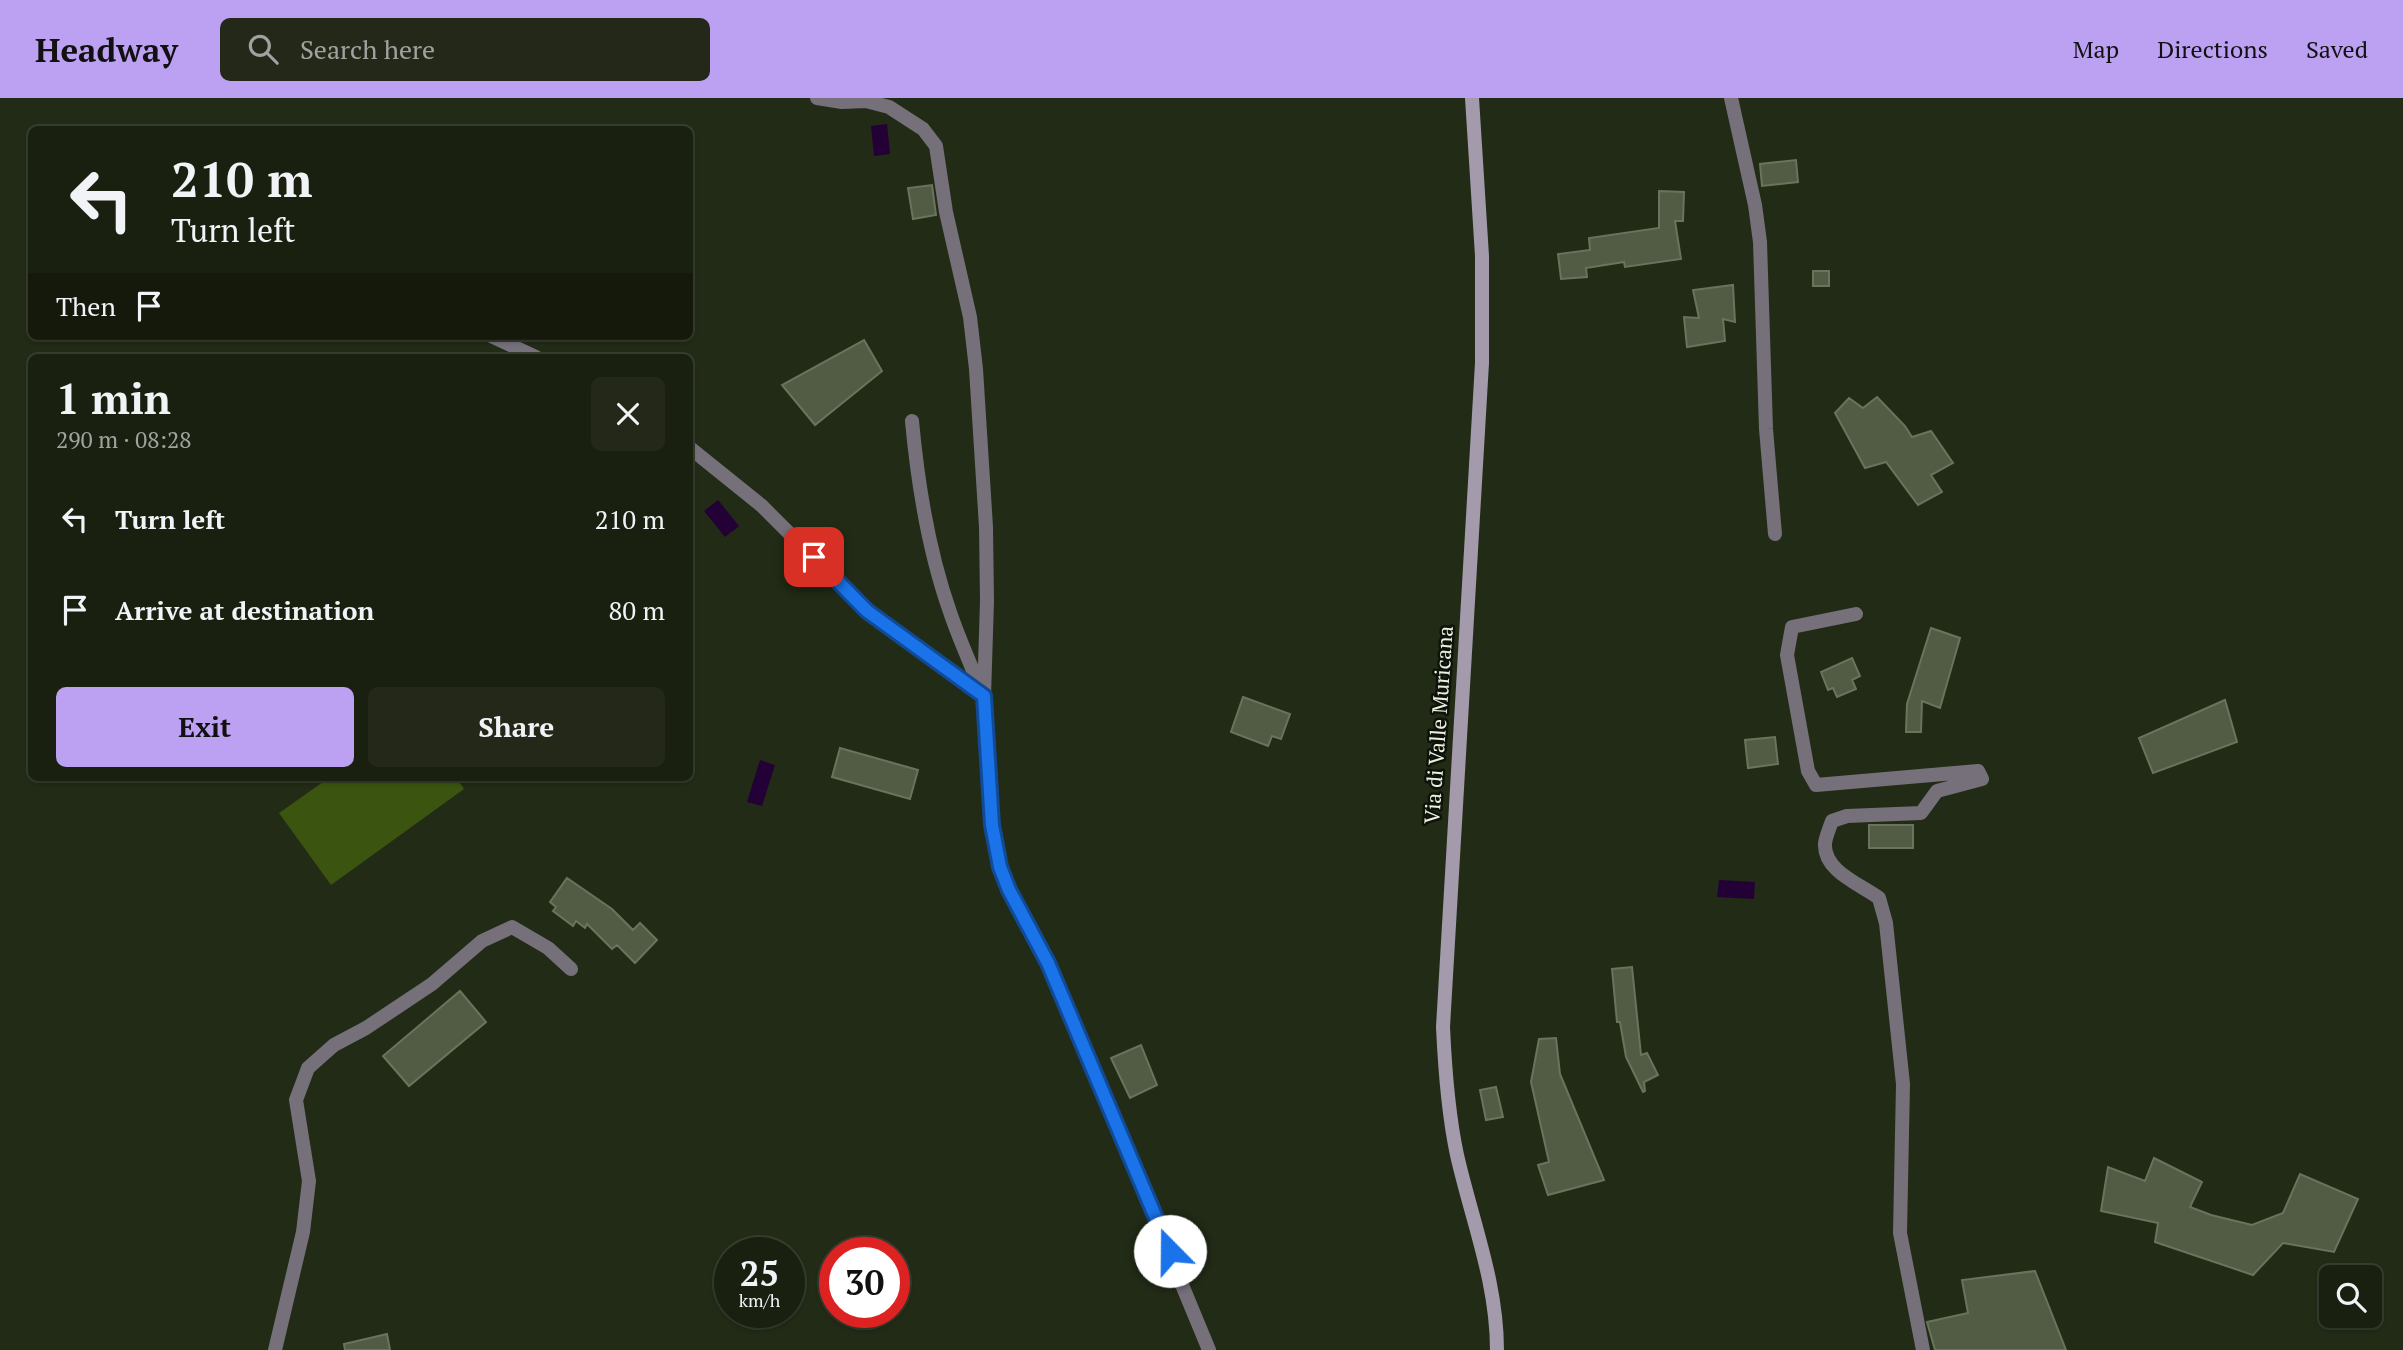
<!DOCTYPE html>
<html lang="en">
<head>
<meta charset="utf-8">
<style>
  :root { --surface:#1a2010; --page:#232819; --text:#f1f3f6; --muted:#9fa39f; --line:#383e30; --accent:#bca0f2 }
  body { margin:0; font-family:"PT Serif",serif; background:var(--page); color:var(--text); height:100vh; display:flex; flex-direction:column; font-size:26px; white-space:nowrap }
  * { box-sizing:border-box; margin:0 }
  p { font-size:23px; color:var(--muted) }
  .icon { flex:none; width:38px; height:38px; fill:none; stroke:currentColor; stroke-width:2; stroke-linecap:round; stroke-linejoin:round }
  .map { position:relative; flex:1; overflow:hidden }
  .panel { position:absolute; left:28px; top:256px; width:665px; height:427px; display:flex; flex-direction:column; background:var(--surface); border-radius:10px; box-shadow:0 2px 5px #0004,0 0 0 2px var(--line) }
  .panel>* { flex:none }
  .top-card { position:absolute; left:28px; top:28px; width:665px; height:214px; border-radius:10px; box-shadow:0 2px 5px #0004,0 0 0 2px var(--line); background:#1a2010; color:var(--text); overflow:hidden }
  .controls { position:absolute; left:2319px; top:1167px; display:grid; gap:14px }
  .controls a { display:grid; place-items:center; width:63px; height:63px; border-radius:10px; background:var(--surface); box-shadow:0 2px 5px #0004,0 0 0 2px var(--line); font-size:35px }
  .speed { position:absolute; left:714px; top:1139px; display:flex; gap:14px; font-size:35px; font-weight:700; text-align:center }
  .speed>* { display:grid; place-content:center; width:91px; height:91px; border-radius:50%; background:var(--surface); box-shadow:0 2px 5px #0004,0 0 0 2px var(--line); line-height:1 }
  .speed small { font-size:18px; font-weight:400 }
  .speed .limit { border:10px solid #d22; background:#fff; color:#111 }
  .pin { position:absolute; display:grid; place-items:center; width:60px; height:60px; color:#fff; margin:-30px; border-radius:14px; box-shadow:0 4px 10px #0006 }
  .me { position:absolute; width:77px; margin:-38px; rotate:338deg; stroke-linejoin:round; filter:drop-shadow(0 0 5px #0008) }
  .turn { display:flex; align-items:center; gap:24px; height:147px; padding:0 28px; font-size:32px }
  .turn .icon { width:91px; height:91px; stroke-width:2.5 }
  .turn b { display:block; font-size:49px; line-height:60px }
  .then { display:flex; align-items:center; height:66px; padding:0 28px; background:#0003; gap:14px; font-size:26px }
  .round { display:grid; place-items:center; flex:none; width:74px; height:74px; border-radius:10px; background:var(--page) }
  .head { display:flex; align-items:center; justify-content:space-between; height:119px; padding:0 28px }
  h1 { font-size:42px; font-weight:700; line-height:52px }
  .action { display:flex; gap:14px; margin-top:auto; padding:14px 28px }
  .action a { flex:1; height:80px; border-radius:10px; background:var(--accent); color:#111; font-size:28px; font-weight:700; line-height:80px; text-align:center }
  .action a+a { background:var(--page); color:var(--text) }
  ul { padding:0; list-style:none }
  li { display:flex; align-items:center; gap:21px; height:91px; padding:0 28px }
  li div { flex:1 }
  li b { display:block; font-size:26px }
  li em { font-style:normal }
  header { display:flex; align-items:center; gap:42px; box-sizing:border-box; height:98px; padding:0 35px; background:var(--accent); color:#111 }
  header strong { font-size:33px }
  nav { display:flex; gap:38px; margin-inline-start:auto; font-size:24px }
  .search { width:490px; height:63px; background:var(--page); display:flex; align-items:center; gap:18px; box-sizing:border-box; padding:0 24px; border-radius:10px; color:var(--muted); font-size:26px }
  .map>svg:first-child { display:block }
  .green { fill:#3b540f }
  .water { fill:#230035 }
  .building { fill:#525c45; stroke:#69745c; stroke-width:2 }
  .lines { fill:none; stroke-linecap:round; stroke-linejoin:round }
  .street { stroke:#76707b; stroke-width:14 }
  .secondary { stroke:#a39aab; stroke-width:14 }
  .route-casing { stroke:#114b97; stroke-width:18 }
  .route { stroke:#1a73e8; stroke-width:12 }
  .labels { text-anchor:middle; stroke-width:5; stroke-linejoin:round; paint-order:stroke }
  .street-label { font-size:21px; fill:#eaf1e3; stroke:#0e1209 }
</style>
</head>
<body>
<header>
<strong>Headway</strong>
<div class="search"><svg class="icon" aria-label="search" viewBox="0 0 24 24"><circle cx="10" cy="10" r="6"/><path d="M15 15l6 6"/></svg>Search here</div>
<nav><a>Map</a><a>Directions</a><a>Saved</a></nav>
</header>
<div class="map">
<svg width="2403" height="1252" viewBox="0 0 2403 1252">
  <rect width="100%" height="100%" fill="#222b16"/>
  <path class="green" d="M330,679H456L464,691L331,787L279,715Z"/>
  <path class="water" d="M887,26L890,56L874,58L871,28Z
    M718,402L739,428L725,439L704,413Z
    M760,662L775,667L762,708L747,704Z
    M1719,782L1755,784L1754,801L1717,799Z"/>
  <path class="building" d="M1796,62L1798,84L1762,88L1760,66Z
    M932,87L936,117L913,121L908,90Z
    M1659,93L1684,94L1683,123H1675L1681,161L1625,169L1624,164L1586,170L1587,179L1561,181L1558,156L1590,152L1589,140L1659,130Z
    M1813,173H1829V188H1813Z
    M1733,187L1735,224L1723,221L1725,243L1687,249L1684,219L1699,220L1693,192Z
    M864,242L882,273L815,327L782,287Z
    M1877,299L1905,328L1912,339L1931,333L1953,365L1931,377L1942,394L1918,407L1886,364L1865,370L1835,315L1849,300L1863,310Z
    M1931,530L1960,540L1940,610L1922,603L1921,634H1906L1907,606Z
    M1852,560L1860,578L1852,582L1856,591L1837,599L1833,590L1828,592L1821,574Z
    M1243,599L1290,616L1281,641L1272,638L1268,648L1231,634Z
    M2225,602L2237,644L2153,675L2139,640Z
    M1775,639L1778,666L1748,670L1745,642Z
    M840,650L918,672L910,701L832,679Z
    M1869,727H1913V750H1869Z
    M567,780L612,811L633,832L640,825L657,842L635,865L617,847L612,851L587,826L585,830L576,823L573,828L553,813L556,809L550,804Z
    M1632,869L1641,957L1647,955L1658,977L1644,984L1645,993L1643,994L1626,959L1620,924H1617L1612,871Z
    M460,893L486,924L409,988L383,958Z
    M1556,940L1560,976L1604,1082L1548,1097L1538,1067L1549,1064L1531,984L1539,941Z
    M1141,947L1157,987L1130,1000L1111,960Z
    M1496,989L1503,1019L1486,1022L1480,992Z
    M2154,1060L2202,1084L2190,1109L2211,1117L2252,1127L2283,1115L2300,1076L2358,1101L2334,1154L2283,1145L2253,1177L2155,1144L2158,1125L2101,1113L2108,1069L2145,1083Z
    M2035,1173L2066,1252H1935L1927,1224L1968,1215L1962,1182Z
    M387,1236L390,1252H345L344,1246Z"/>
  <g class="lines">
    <path class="street" d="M817,0L842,4L866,3L889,9L923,31L936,48L946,114L970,219L976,271L986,429L987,503L984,598
      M1731,0L1755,107L1760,144L1766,331L1775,436
      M491,238L536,259
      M912,323C918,388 928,452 950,514C959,541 971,567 982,594
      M690,350L762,408L867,513L984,598L992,727L1000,769L1009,792L1057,885L1209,1252
      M1856,516L1792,529L1787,557L1808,673L1816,687L1978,673L1982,681L1937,693L1921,715L1847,718L1832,723C1830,729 1826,738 1825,745C1823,773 1860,786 1879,800L1886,825L1903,986L1900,1135L1923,1252
      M275,1252L303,1134L309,1083L296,1002L308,970L334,947L366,930L432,886L482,843L512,829L548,850L571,871"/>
    <path class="secondary" d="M1472,0L1482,158V265L1443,929C1445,973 1448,1015 1457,1057C1472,1123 1497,1184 1497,1252"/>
  </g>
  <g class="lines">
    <defs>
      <path id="route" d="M814,459L867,513L984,598L992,727L1000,769L1009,792L1048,865L1170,1153"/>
    </defs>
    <use href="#route" class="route-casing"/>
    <use href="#route" class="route"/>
  </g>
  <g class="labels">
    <g class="street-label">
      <text transform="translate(1439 627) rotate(-86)" y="7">Via di Valle Muricana</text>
    </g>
  </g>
</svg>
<div class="controls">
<a><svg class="icon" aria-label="search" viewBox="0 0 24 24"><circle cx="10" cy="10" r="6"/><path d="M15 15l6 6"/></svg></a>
</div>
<div class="speed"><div>25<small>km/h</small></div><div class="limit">30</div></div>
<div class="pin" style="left:814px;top:459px;background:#d93025"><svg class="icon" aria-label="arrive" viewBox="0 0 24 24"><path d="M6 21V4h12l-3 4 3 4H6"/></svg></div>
<svg class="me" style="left:1170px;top:1153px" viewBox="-20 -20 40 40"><circle r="19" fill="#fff"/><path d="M0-13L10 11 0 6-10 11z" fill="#1a73e8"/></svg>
<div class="top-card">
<div class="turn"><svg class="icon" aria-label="left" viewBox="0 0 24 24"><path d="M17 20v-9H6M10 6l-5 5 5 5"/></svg><div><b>210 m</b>Turn left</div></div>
<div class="then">Then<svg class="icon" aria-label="arrive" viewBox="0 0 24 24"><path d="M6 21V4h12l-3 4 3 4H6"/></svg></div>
</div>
<section class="panel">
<div class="head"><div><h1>1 min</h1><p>290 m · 08:28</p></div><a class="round"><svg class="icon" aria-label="close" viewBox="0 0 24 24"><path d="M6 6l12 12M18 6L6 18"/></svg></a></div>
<ul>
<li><svg class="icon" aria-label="left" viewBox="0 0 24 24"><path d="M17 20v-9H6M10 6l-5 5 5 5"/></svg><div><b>Turn left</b></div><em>210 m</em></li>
<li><svg class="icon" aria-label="arrive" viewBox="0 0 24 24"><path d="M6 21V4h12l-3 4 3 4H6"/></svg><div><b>Arrive at destination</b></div><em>80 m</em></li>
</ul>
<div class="action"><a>Exit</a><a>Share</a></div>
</section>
</div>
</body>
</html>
